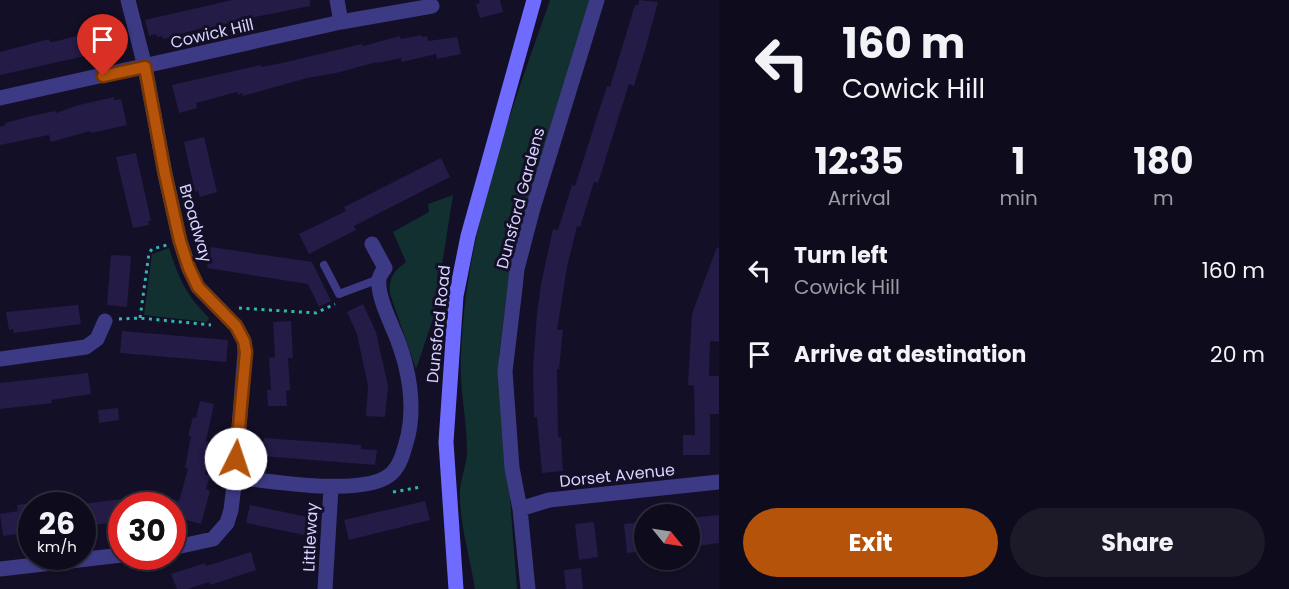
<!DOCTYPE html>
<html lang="en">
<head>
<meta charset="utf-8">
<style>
  :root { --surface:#0e0b1c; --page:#1c1929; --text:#f1f3f6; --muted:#9b9ba3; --line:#2e2b3b; --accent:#b45309 }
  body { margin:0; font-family:Poppins,sans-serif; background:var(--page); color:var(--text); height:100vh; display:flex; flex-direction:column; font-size:22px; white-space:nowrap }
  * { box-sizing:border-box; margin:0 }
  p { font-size:20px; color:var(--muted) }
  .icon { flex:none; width:33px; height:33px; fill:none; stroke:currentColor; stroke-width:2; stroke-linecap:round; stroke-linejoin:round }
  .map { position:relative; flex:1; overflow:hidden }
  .details { display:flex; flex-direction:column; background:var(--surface); width:570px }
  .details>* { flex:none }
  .top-card { background:#0e0b1c; color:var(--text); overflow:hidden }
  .needle { width:39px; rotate:120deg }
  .controls { position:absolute; left:634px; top:504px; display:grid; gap:12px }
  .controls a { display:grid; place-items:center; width:66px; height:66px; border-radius:50%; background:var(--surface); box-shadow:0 2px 4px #0004,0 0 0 2px var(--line); font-size:30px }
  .speed { position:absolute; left:18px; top:492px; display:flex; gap:12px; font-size:30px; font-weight:700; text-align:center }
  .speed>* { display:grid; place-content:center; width:78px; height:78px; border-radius:50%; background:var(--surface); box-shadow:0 2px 4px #0004,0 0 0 2px var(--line); line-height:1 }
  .speed small { font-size:15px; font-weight:400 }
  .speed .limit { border:9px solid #d22; background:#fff; color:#111 }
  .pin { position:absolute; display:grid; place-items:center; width:51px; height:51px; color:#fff; margin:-62px -26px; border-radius:50% 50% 50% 0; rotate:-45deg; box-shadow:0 0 6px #0007 }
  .pin .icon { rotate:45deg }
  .me { position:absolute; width:66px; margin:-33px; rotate:4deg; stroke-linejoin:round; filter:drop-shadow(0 0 4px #0008) }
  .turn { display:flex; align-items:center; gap:21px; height:126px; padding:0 24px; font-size:27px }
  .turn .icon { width:78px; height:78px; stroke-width:2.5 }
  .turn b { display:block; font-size:42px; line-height:51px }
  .eta { display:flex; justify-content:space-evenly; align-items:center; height:102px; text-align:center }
  .eta b { font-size:36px; font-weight:700; line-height:42px }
  .action { display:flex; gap:12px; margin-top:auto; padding:12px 24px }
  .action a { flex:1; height:69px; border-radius:36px; background:var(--accent); color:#fff; font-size:24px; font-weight:700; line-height:69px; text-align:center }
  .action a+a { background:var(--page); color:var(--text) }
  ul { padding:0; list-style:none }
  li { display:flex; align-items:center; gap:18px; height:84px; padding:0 24px }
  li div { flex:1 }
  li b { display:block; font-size:22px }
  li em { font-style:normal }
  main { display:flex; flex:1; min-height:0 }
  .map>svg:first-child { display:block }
  .green { fill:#12302f }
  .building { fill:#241b47 }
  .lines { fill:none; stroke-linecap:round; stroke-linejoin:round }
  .path { stroke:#2fb8b0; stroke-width:3; stroke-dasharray:3 4.5; stroke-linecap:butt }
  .lane { stroke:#3d3a85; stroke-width:8 }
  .street { stroke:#3d3a85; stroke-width:15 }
  .secondary { stroke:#6f6bff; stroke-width:15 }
  .route-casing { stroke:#753606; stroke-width:15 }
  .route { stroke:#b45309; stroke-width:10 }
  .labels { text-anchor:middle; stroke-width:6; stroke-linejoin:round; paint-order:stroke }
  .street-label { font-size:16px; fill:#d9d4ff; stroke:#130f26 }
</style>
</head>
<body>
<main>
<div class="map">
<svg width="719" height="589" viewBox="0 0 719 589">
  <rect width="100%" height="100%" fill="#130f26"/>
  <path class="green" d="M550,0H590L518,240L506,301L499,355L517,589H475C470,556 459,524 460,490C461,477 467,464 467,450C467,419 459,387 461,355C465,233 510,114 550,0Z
    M453,195L434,316L416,369L390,294C388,278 394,271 406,262L393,232L429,212L428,204Z
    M169,248C180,281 185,293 209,318L207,322L144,315L152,254Z"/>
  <path class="building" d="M232,0H310V6L241,20L202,30V28L163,39L162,36L157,37L156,34L149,36L145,20Z
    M479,0H500L503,12L480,18L476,4L480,3Z
    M639,0L658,2L645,50L634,86L629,84L598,183L594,182L580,227L577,226L567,267L557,330H563L559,369H557L558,437H561L563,471L542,473L537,417H534L533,367L537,314L541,284L553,229L558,230L572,185L575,186L607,86L610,87L635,5H638Z
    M115,26L121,48L0,75V52L49,39L50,42L57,41Z
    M422,35V37L427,36L428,41L457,37L461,54L437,59L436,54L402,62L401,58L377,63V62L336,73L307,78L243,96L242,93L238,95L237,92L196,103L197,108L179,113L172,85L261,65V67L282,63L362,44L363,46L400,36L401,39Z
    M114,97V100L121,99L127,125L91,133L90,131L51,142L49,135L0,145V127L6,125L5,123L35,115L55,111L56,113L79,105Z
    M204,137L217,192L200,197L198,191L195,192L184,142Z
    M136,153L151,221H148L149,225L133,228L116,157Z
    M441,158L450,177L354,226L356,230L309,254L299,234L346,211L344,207Z
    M211,247L312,262L331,301L319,307L308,284L207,268Z
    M717,247L719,248V342L710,341L709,376H719V414H710V455H683V435H695L694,386L688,385L692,314Z
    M111,255L131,256L127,307L107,305Z
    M363,304L376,332L388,386L385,417L366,416L368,386L357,334L347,312Z
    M78,305L81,324L14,333L13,329L9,330L6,312Z
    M291,321L293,358H288L290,390L286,391L287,406H268L267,390H271L269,358L275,357L273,322Z
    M122,331L228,340L226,362L120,353Z
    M88,373L91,394L51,400L52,403L0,409V383Z
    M200,401L214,404L206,441L209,442L205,458L209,459L205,474L210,476L206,489L210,491L201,524L172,516V499L179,501L188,469L185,468L191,436H188L193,417L196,418Z
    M118,408L119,420L99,423L98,410Z
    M264,438L361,445V449L377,450L375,465L262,456Z
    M122,499V521L82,527V504Z
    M425,501L430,520L349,540L344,520Z
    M32,503V532L3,536L0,514L18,511L17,505Z
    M250,505L313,518L309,536L246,523Z
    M719,515V543L690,547V518Z
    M594,522L598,557L579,560L575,524Z
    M644,522L645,551L627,553L624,524Z
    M251,552L256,570L210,585L209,582L188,589H177L171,574L205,563L206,566Z
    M581,568L583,589H566L564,570Z"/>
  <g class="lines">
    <path class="path" d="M239,308L316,313L335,304
      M140,318L149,253L152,249L167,245
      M119,319L140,318L211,325
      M393,492L421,487"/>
    <path class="lane" d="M324,265L339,294L379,279"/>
    <path class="street" d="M128,0L145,67L165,174L180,241L189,269L198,287L236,326L244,341L245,352L235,477L231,510L227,523L213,539L172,548
      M337,0L341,22
      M0,98L341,22L432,6
      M0,359L86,347L97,339L105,321
      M235,477C269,481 367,498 392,473C402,463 404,449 408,436C415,405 409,370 398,341C392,325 377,296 379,280C379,276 383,271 385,268L372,244
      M520,509L549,500L719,482
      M0,569L122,555
      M325,589L331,488
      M528,589L520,509L512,468L505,371L515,288L517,269L533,208L597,0"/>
    <path class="secondary" d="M456,589L446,442L456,296L468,236L534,0"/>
  </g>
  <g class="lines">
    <defs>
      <path id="route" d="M103,76L145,67L165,174L180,241L189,268L198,287L236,326L244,341L246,352L236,459"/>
    </defs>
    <use href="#route" class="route-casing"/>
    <use href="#route" class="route"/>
  </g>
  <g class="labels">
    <g class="street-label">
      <text transform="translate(212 33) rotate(-13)" y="6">Cowick Hill</text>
      <text transform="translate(520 198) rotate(-75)" y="6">Dunsford Gardens</text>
      <text transform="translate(196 223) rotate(74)" y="6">Broadway</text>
      <text transform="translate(438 324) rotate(-84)" y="6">Dunsford Road</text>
      <text transform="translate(617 475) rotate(-6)" y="6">Dorset Avenue</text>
      <text transform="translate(310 537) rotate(-87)" y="6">Littleway</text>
    </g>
  </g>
</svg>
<div class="controls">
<a><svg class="needle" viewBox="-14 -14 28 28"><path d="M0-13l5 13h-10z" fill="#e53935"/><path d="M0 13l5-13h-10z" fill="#9b9ba3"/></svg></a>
</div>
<div class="speed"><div>26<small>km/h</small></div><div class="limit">30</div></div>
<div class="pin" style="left:103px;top:76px;background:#d93025"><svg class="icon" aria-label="arrive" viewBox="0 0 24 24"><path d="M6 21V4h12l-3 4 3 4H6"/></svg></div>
<svg class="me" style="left:236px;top:459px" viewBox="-20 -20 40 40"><circle r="19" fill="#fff"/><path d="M0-13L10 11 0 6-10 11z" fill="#b45309"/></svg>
</div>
<section class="details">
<div class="top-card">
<div class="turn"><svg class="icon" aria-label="left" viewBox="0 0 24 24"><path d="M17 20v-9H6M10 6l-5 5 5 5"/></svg><div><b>160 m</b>Cowick Hill</div></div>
</div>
<div class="eta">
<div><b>12:35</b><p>Arrival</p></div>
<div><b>1</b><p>min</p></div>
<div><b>180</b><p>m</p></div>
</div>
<ul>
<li><svg class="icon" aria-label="left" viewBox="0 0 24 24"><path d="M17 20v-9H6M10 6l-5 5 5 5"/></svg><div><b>Turn left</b><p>Cowick Hill</p></div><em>160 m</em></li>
<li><svg class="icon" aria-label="arrive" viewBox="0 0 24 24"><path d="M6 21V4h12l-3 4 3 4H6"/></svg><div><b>Arrive at destination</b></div><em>20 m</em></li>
</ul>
<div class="action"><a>Exit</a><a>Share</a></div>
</section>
</main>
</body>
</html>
